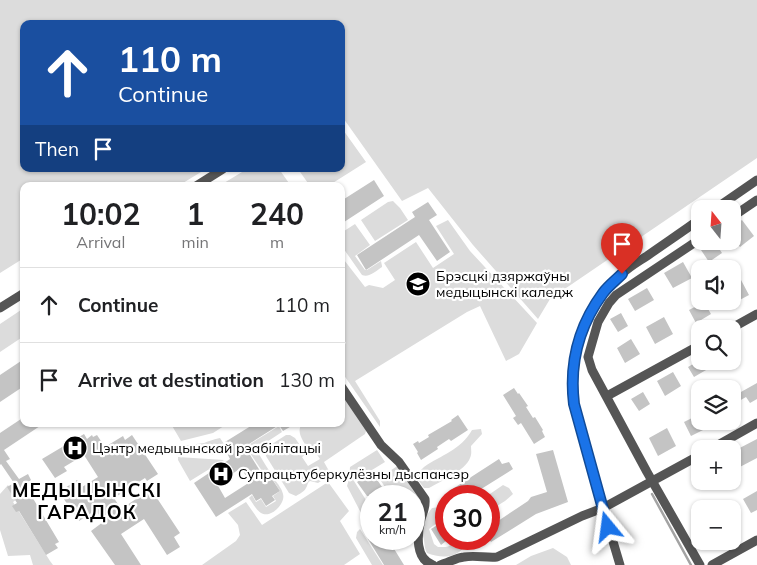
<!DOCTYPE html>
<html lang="en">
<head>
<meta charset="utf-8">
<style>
  :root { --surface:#fff; --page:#f2f2f2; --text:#202124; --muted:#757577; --line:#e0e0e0 }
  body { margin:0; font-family:Mulish,sans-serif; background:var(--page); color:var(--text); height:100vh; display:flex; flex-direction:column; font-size:19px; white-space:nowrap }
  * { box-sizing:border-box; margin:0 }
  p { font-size:16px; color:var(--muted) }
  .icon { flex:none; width:28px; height:28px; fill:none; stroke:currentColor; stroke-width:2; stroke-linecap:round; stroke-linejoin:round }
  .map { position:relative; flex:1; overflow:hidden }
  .sheet { position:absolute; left:20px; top:182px; width:325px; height:245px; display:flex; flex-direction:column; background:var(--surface); border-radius:10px; box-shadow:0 1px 4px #0004 }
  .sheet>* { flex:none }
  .banner { position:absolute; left:20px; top:20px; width:325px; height:152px; border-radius:10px; box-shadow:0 1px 4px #0004; background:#1a4fa0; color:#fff; overflow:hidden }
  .needle { width:32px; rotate:343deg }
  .buttons { position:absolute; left:691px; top:200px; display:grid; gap:10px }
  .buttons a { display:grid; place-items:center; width:50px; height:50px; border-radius:10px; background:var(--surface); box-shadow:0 1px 4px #0004; font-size:25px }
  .speed { position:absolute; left:360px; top:485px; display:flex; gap:10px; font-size:25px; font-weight:700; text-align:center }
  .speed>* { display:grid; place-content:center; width:65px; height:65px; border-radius:50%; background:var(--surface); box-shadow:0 1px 4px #0004; line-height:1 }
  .speed small { font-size:12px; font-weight:400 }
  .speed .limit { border:8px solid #d22; background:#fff; color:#111 }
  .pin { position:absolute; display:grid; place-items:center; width:42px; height:42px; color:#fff; margin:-51px -21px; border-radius:50% 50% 50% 0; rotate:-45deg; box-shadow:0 0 5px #0007 }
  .pin .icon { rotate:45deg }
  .me { position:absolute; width:55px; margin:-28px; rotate:344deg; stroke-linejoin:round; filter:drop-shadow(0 0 4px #0008) }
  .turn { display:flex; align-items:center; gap:18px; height:105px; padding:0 15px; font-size:22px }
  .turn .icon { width:65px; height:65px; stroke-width:2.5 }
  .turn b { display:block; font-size:35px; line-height:42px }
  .then { display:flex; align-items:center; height:48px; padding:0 15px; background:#0003; gap:10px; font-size:19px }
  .eta { display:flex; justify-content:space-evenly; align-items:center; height:85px; text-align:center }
  .eta b { font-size:30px; font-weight:700; line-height:35px }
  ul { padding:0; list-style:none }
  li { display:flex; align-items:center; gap:15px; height:75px; padding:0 15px; border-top:1px solid var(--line) }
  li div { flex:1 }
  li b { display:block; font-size:19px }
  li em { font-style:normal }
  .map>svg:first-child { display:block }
  .green { fill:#dcdcdc }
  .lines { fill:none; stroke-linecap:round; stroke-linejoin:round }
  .stream { stroke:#a3a3a3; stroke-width:2.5 }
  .building { fill:#c4c4c4; fill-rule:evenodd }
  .minor { stroke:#555; stroke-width:9 }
  .route-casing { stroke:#114b97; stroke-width:12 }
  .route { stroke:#1a73e8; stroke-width:9 }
  .labels { text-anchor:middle; stroke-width:4.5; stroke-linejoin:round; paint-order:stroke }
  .poi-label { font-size:14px; fill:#000; stroke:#fff; text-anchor:start }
  .district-label { font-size:19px; font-weight:bold; letter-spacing:1px; fill:#000; stroke:#fff }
</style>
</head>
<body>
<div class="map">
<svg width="757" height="565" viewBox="0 0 757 565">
  <rect width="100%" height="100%" fill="#fff"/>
  <path class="green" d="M0,0H757V158L550,299L538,319L473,245L428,188L402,201L341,115V24H24V169H206L178,186H24V258L0,273Z
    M341,127L366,162L328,186H310L298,169H341Z
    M247,169H279L291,186H219Z
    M393,201L400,208L408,220L375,241L361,220L388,202Z
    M448,220L470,251L537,323L519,354L506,361L480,306L467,312L355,381L380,421V427L341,371V347L346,343L341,336V256L365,287L369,285L383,288L395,280L384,263L416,242L433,268L454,254L436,226Z
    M355,224L370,245L355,256L365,270H367L381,261L382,266V267C376,271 369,278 362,275L341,245V233Z
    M24,308V336L0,352V324Z
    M341,392L367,428L365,434L324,462L329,471L327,477L318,483L310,481C307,483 308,485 306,488C304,492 299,494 296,496L289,493L266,456L265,450L269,446L286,435H290L295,438L306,454L302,457L308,466L320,459L314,450L310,452C305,443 295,433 302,424H341Z
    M171,424H227L213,433L181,441Z
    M279,426L282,432L256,449C262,460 269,470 275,480C278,484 282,489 283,494C286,504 270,519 261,513C256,510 252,502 249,498L252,495L256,502L261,499L266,507L276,501L273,496L280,491L272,478L268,480L248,450L252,447L250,444Z
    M481,429L482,434L471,446C471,450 472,454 470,458C465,471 441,481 429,488H424L415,476C418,473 421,470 424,467C441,455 461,450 472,430Z
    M220,438L228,450L225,452V455L178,453C183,443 194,445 204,443C209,441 214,439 220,438Z
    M377,450L385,462L354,481L371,508V516L365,517L361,513L347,486L349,479L350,467Z
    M178,457L224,460L190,481L178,460Z
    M399,465L421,500V507L414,511V496H391L379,478Z
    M328,482L349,511L340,521L360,554L344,565H202L236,541L240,535L238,525L228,513L246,502L262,525Z
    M8,485L17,499L13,502L50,561L53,565H33L30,555L8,556L0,530V494Z
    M503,485L509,488L513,494L505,501L489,511V496H487Z
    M440,507L445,510L446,516L429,529L434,544L438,547C443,547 449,548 453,543L459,542L464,547C455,559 440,558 427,553C424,548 425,542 423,536L414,535V514L416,520H423L432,508Z
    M360,529L383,565H372L356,538L357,532Z
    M553,548L567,557L571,565H516L531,556Z"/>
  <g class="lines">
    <path class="stream" d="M652,494L691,565"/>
  </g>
  <path class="building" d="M374,180L384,196L341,224V201Z
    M428,202L437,215L429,220L450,252L437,261L419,235L366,270L357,255L415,217L412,212Z
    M742,220L754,236L740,247L732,237V227Z
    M714,241L722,253L709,262L701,250Z
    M683,262L692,278L673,288L664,273Z
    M741,280L749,295L734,303L732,300V284Z
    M647,288L654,300L635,311L628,299Z
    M704,302L711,314L696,323L689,310Z
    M621,313L628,326L618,332L610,319Z
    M664,317L673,334L655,344L646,327Z
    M631,339L640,354L625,363L617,348Z
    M24,359V386L0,402V375Z
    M698,361H710L713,366L694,377L688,367Z
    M673,372L681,386L665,396L657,381Z
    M757,383V399L750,403L746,397L732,405V397Z
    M514,388L518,394L519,393L528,406L526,407L533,418L535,417L543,430L542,431L545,437L534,444L521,423L518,425L513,418L516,416L503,395Z
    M643,392L650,404L639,411L631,399Z
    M700,414V421H706L709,427L691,436L684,422Z
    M458,415L468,430L451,441L449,439L437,447L438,449L421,460L417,453L418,452L413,444L418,441L419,443L429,437L428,435L452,421L451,420Z
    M24,417V424H43L4,450L10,459L6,461L19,479L28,474L31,480L25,485L59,542L55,544L58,548L46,555L19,511L16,512L12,506L17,503L7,487L14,483L1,464L0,465V433Z
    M254,424H295L283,431L279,425L249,444L250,447L247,450L267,482L272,479L280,491L272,496L275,500L266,506L261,498L256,501L252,494L216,517L194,483L230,459L227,453L230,450L225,442ZM241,468L250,482L225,498L217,484Z
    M667,428L676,446L658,456L649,438Z
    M84,434L87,439L92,435L93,437L97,435L105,447L123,436L125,440L132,435L158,474L147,481L145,478L114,498L121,509L151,489L180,533L174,537L180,547L167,555L144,519L121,534L141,565H115L91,531L103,522L96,510L79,521L59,492L77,480L82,487L98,477L84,455L64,467L67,471L55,478L42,459Z
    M757,439V458L736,469L732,463V452Z
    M553,450L568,502L536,514L491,542L489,539V527L528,501L531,497L547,492L536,454Z
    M499,459L502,464L509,462L513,469L470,496H455L451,490Z
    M372,472L388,496H367L357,482Z
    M757,491V510L751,513L743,499Z
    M444,521L446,524V541L441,545L431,529Z
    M368,539H388L404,565H384Z"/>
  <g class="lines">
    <path class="minor" d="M196,186L223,169
      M715,209L757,180
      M732,217L757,200
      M700,239L616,295L609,303L598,322L588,357L592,370L647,472L700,565
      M0,308L24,293
      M730,329L757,314
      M341,386L381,445L399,462L425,499C426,507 423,512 421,519C417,535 415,559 433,565
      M607,396L700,345
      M711,449L757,423
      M440,565C448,563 455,558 464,557C475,555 486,558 497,557L582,516L603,508L700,455
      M620,565L603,508L574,404C568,355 583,307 622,274C629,267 638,262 647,256C664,244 682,232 700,219
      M712,565L757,540"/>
  </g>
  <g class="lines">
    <defs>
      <path id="route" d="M608,527L574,404C569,363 578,327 603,293C608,286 616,280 622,274"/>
    </defs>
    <use href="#route" class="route-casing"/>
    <use href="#route" class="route"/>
  </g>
  <defs>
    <symbol id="university-disc" viewBox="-11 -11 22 22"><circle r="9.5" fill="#000" stroke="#fff"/><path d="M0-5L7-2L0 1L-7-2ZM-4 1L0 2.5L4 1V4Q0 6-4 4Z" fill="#fff"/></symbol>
    <symbol id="hospital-disc" viewBox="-11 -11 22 22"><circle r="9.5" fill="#000" stroke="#fff"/><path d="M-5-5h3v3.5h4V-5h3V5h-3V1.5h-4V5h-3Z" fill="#fff"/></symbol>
  </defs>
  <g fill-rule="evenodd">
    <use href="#university-disc" x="404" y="270" width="28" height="28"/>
    <use href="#hospital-disc" x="61" y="434" width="28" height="28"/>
    <use href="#hospital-disc" x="207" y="460" width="28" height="28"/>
  </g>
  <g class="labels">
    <g class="poi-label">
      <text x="436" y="281">Брэсцкі дзяржаўны<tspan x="436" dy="16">медыцынскі каледж</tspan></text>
      <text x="92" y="453">Цэнтр медыцынскай рэабілітацыі</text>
      <text x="238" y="479">Супрацьтуберкулёзны дыспансэр</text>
    </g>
    <g class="district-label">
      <text x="87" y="497">МЕДЫЦЫНСКІ<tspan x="87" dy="22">ГАРАДОК</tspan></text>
    </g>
  </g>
</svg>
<div class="buttons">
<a><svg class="needle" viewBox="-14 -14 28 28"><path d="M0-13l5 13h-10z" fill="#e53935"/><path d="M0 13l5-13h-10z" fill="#757577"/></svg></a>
<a><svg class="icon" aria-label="sound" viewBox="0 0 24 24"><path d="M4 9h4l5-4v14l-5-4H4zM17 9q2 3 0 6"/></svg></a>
<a><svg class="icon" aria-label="search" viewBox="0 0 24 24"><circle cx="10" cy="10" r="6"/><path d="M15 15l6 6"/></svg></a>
<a><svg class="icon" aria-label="layers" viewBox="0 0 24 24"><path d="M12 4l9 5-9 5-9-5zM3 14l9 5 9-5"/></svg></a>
<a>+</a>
<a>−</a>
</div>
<div class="speed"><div>21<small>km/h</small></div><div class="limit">30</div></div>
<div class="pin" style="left:622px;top:274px;background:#d93025"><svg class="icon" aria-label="arrive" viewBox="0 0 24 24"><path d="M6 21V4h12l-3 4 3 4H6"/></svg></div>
<svg class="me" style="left:608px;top:527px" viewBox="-20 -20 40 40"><path d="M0-17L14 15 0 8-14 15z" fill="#1a73e8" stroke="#fff" stroke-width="4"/></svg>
<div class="banner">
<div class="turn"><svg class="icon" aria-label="ahead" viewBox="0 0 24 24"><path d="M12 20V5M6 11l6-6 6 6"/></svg><div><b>110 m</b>Continue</div></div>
<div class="then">Then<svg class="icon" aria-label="arrive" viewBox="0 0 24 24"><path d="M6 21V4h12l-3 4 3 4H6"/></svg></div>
</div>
<section class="sheet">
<div class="eta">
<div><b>10:02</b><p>Arrival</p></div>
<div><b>1</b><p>min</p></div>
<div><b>240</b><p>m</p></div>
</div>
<ul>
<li><svg class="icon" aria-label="ahead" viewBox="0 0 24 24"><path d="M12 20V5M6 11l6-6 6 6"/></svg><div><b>Continue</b></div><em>110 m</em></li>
<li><svg class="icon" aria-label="arrive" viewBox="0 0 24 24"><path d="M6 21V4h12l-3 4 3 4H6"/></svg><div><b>Arrive at destination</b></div><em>130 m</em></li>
</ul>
</section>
</div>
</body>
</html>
